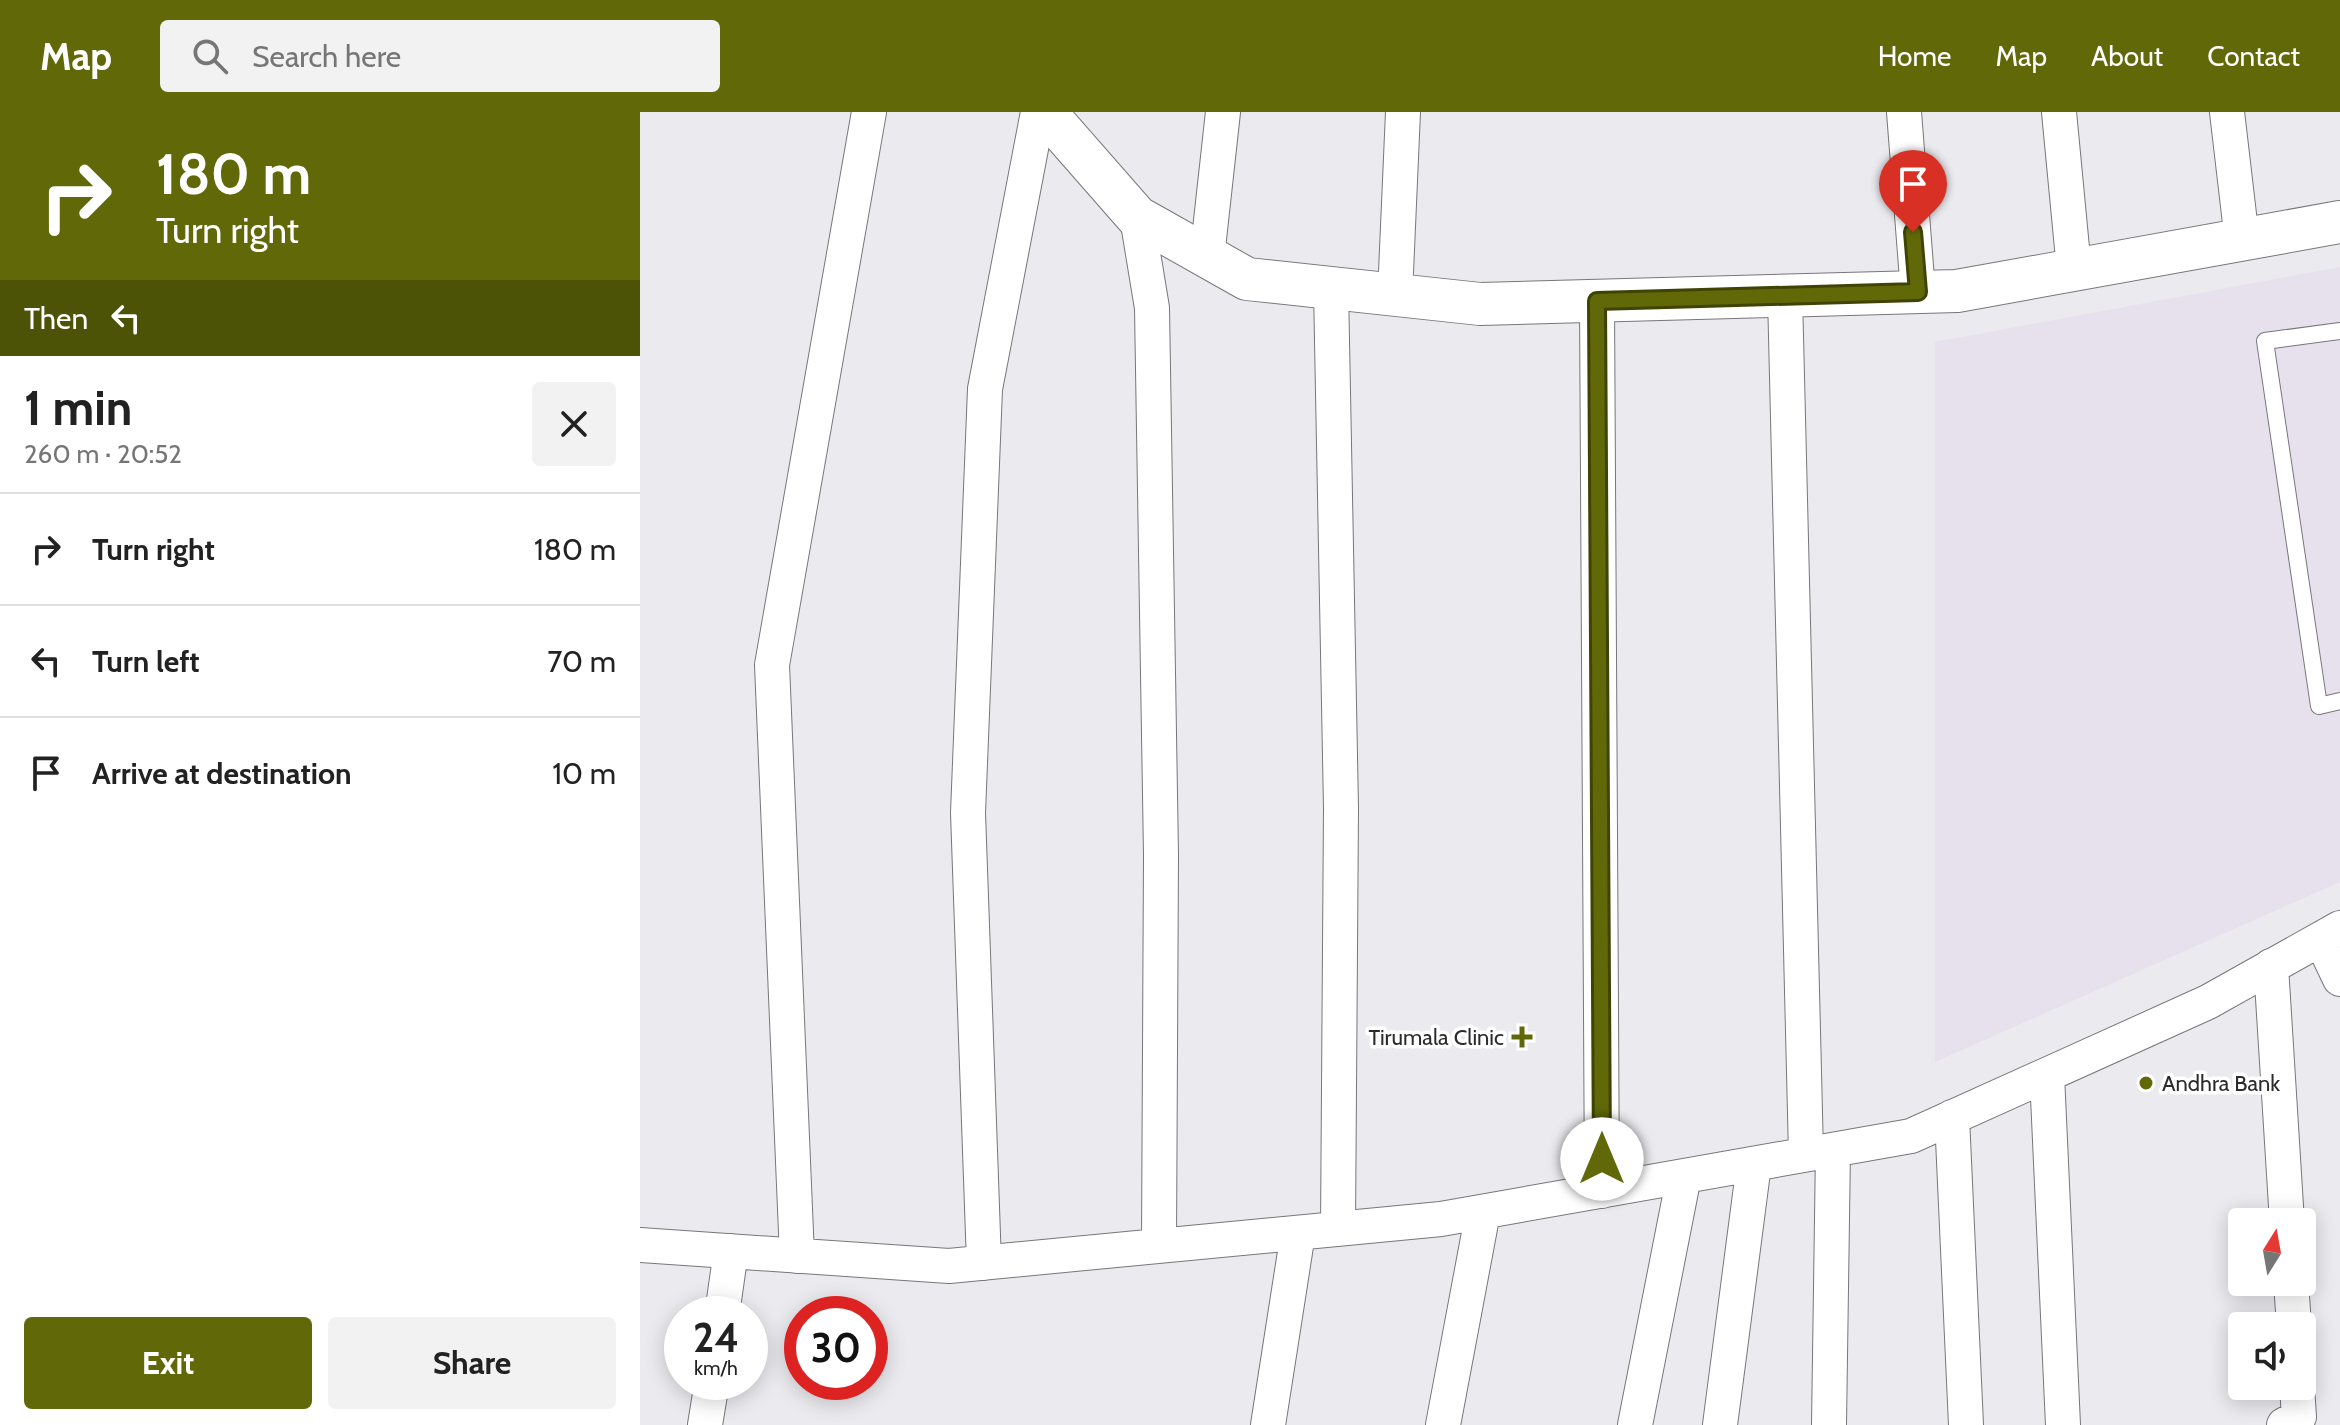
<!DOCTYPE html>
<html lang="en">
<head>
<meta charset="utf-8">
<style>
  :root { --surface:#fff; --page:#f2f2f2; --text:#222; --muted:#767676; --line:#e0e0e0; --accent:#616808 }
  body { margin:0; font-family:Cabin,sans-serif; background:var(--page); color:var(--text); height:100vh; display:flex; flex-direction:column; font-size:30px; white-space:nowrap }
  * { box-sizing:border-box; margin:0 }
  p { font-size:26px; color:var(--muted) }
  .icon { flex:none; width:44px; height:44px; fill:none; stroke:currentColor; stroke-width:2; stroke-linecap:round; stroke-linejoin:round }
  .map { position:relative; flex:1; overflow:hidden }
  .side { display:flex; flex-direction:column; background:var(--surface); width:640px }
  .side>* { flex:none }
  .guide { background:#616808; color:#fff; overflow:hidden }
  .needle { width:52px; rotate:11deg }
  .fabs { position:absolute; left:1588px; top:1096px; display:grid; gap:16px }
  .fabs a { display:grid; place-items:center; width:88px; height:88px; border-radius:8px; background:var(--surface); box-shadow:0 4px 20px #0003; font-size:40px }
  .speed { position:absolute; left:24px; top:1184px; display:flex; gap:16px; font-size:40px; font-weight:700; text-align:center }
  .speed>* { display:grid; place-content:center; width:104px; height:104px; border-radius:50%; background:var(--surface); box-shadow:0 4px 20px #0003; line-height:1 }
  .speed small { font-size:20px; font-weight:400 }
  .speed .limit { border:12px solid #d22; background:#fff; color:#111 }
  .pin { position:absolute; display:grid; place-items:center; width:68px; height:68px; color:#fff; margin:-82px -34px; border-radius:50% 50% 50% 0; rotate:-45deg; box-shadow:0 0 8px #0007 }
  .pin .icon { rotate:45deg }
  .me { position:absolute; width:88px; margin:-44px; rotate:0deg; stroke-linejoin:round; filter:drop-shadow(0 0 6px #0008) }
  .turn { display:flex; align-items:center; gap:28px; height:168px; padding:0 24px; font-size:36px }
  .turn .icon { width:104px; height:104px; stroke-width:2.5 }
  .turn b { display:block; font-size:56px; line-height:68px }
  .then { display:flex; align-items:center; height:76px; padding:0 24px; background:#0003; gap:16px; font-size:30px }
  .round { display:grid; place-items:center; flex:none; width:84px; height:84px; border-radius:8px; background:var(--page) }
  .overview { display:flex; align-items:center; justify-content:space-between; height:136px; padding:0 24px }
  h1 { font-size:48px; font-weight:700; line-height:60px }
  .button { display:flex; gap:16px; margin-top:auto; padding:16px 24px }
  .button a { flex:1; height:92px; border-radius:8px; background:var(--accent); color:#fff; font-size:32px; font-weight:700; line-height:92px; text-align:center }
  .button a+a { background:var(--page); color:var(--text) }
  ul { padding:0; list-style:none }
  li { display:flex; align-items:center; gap:24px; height:112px; padding:0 24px; border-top:2px solid var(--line) }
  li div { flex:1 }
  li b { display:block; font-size:30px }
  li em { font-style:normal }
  header { display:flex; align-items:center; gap:48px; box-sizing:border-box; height:112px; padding:0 40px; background:var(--accent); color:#fff }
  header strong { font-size:38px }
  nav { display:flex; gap:44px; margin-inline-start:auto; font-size:28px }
  .search { width:560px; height:72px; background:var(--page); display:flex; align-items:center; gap:20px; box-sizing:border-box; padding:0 28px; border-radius:8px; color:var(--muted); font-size:30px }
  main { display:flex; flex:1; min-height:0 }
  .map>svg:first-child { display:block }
  .built { fill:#e6e1ed }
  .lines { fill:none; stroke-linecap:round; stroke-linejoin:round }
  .service-casing { stroke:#78767a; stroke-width:18 }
  .minor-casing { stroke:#78767a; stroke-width:36 }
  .tertiary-casing { stroke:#78767a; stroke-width:44 }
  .service { stroke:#fff; stroke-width:16 }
  .minor { stroke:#fff; stroke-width:34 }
  .tertiary { stroke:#fff; stroke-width:42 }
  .route-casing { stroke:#3f4405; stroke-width:20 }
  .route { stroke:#616808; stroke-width:14 }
  .poi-dot { fill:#616808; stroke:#fff; stroke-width:3 }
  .labels { text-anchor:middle; stroke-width:7; stroke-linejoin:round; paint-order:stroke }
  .poi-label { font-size:22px; fill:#2b2b2c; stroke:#fff; text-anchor:end }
</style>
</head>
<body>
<header>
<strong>Map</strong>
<div class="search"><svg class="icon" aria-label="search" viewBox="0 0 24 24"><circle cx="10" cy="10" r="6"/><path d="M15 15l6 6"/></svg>Search here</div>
<nav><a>Home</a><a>Map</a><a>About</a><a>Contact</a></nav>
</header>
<main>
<section class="side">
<div class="guide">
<div class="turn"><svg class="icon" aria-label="right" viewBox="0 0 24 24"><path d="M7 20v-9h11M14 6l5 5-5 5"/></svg><div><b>180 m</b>Turn right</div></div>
<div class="then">Then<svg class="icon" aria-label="left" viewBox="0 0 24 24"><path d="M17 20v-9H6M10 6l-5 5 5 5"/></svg></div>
</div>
<div class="overview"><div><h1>1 min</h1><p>260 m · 20:52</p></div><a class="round"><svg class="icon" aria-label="close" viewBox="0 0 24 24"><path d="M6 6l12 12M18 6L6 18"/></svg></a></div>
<ul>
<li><svg class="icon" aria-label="right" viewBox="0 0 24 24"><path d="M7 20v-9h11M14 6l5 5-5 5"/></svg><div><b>Turn right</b></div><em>180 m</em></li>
<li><svg class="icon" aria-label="left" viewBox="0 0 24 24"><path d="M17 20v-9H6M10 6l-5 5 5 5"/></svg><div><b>Turn left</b></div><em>70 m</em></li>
<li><svg class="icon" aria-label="arrive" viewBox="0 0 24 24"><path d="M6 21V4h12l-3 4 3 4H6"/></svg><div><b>Arrive at destination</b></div><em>10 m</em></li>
</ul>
<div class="button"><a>Exit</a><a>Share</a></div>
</section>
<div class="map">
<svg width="1700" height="1313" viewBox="0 0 1700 1313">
  <rect width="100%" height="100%" fill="#ebeaee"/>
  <path class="built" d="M1700,155V770L1295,950V230Z"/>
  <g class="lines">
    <defs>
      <path id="service" d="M1700,219L1625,229L1679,594L1700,589"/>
      <path id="minor" d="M1264,0L1278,180
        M1419,0L1434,157
        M1587,0L1602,128
        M497,105L512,196L521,743L519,1134
        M567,145L583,0
        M691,176L701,696L698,1117
        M755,183L763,0
        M1145,183L1166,1042
        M957,189L962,1079
        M1681,827L1700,867
        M1631,854L1647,1110
        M1407,963L1423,1313
        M1312,1005L1326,1313
        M0,1133L309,1154L801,1107L1271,1024L1568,890L1700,816
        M157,1144L132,553L229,0
        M344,1151L328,701L345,277L398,0
        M1651,1170L1654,1214
        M82,1202L91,1139
        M65,1313L72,1270
        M628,1313L658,1121
        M803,1313L843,1100
        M995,1313L1044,1064
        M1080,1313L1114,1052
        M1189,1313L1193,1038
        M1644,1313L1659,1305L1657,1274"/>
      <path id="tertiary" d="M405,0L497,105L607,167L840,192L1317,179L1700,110"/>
    </defs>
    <use href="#service" class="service-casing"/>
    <use href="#minor" class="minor-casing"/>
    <use href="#tertiary" class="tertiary-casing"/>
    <use href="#service" class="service"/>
    <use href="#minor" class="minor"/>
    <use href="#tertiary" class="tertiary"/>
  </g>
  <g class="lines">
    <defs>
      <path id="route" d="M962,1047L957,189L1278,180L1273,120"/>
    </defs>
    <use href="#route" class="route-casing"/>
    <use href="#route" class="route"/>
  </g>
  <g class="poi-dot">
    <path d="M878 913h8v8h8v8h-8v8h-8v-8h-8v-8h8z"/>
    <circle cx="1506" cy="971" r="8"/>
  </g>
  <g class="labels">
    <g class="poi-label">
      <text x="864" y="933">Tirumala Clinic</text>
      <text x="1522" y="979" text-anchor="start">Andhra Bank</text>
    </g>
  </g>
</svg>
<div class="fabs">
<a><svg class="needle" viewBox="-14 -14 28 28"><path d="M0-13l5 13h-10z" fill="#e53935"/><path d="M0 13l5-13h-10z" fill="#767676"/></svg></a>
<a><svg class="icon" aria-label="sound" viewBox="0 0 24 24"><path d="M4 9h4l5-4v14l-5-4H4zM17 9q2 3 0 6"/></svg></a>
</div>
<div class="speed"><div>24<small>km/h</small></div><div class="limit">30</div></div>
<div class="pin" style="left:1273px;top:120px;background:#d93025"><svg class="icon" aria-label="arrive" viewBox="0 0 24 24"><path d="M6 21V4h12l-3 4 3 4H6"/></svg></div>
<svg class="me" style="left:962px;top:1047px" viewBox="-20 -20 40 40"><circle r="19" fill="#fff"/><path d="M0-13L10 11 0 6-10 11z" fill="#616808"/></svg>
</div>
</main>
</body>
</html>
